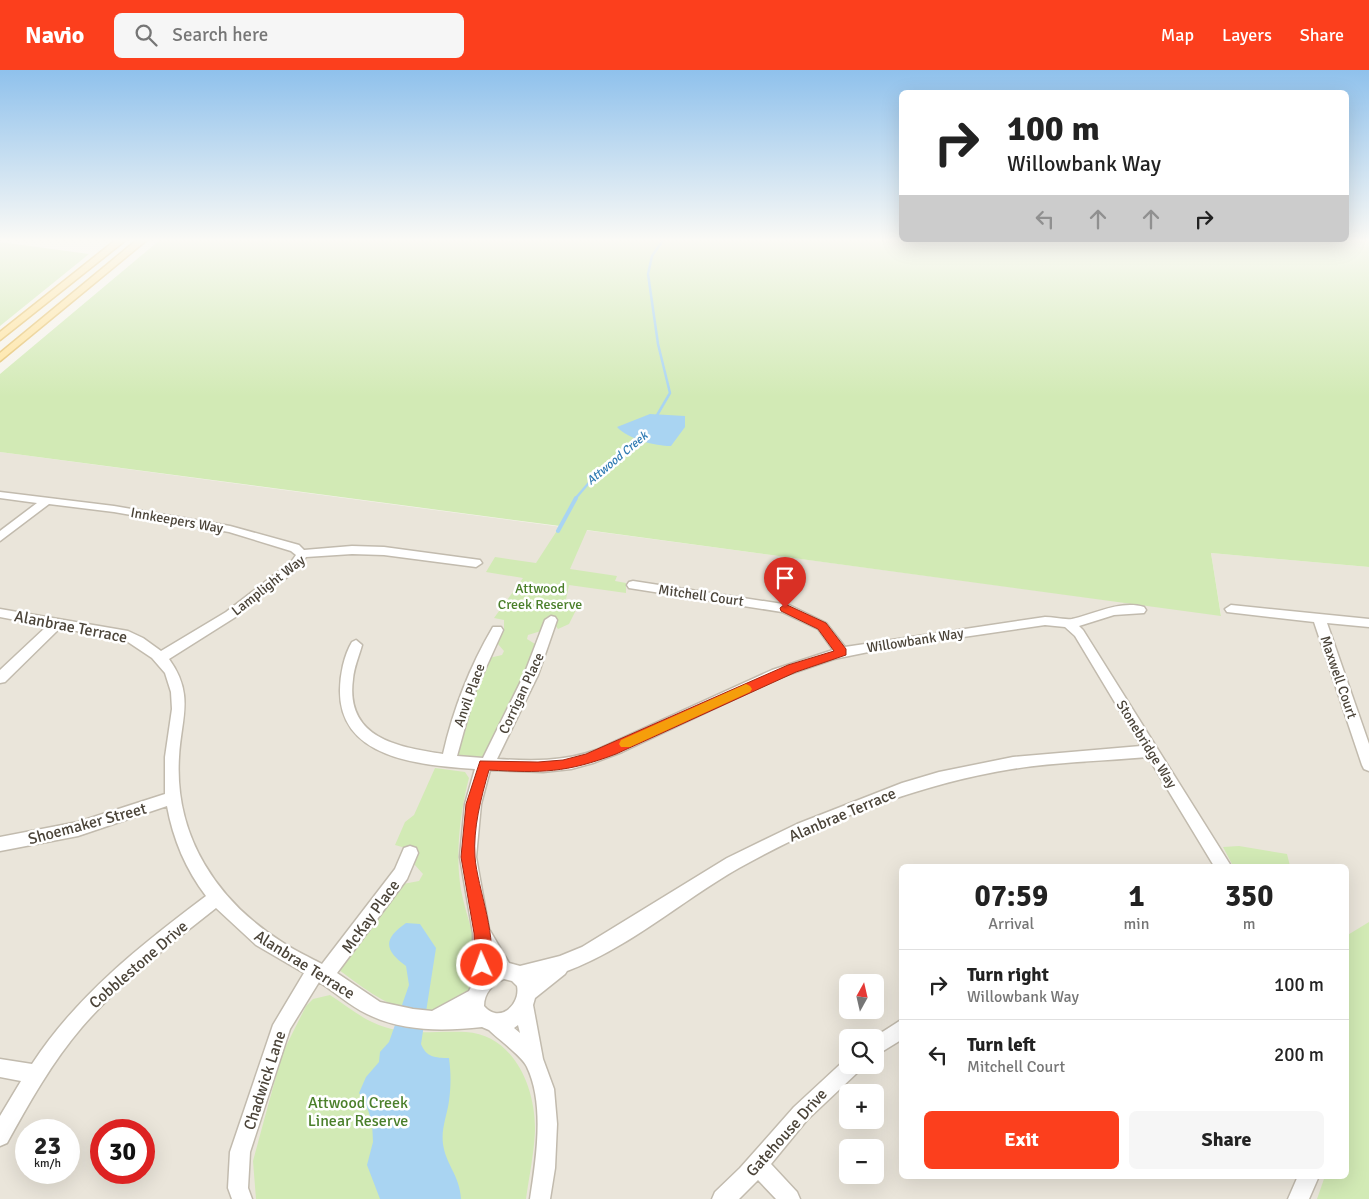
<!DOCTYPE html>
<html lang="en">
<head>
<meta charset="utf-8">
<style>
  :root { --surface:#fff; --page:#f6f6f6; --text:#222; --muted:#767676; --line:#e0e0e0; --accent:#fc3f1d }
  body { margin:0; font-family:Signika,sans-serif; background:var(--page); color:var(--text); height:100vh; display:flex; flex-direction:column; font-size:19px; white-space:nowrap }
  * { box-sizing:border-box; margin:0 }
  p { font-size:16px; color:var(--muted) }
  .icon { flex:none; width:28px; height:28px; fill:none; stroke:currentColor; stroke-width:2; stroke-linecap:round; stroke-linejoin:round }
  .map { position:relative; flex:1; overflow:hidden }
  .drawer { position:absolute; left:899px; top:794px; width:450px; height:315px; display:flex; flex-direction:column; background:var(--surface); border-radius:8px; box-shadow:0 5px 20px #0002 }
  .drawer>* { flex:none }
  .banner { position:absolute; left:899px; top:20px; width:450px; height:152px; border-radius:8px; box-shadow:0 5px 20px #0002; background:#fff; color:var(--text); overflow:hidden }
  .needle { width:32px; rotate:8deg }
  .controls { position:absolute; left:839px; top:904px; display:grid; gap:10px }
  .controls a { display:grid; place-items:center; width:45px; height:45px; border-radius:8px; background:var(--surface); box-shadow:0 5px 20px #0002; font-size:25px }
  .speed { position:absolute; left:15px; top:1049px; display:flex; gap:10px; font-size:25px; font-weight:700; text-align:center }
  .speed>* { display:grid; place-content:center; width:65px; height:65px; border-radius:50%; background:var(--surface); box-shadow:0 5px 20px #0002; line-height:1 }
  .speed small { font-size:12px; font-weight:400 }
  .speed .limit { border:8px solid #d22; background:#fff; color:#111 }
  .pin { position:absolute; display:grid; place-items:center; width:42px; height:42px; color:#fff; margin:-51px -21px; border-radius:50% 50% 50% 0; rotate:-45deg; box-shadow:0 0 5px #0007 }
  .pin .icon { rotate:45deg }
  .me { position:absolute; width:55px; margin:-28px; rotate:358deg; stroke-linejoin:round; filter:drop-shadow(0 0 4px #0008) }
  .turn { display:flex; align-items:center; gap:18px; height:105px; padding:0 25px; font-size:22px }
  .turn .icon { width:65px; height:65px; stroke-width:2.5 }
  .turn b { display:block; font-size:35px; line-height:42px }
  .lanes { display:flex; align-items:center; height:48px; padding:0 25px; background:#0003; justify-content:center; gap:25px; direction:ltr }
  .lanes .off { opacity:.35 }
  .eta { display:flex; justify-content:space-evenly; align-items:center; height:85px; text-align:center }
  .eta b { font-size:30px; font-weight:700; line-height:35px }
  .action { display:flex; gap:10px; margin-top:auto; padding:10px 25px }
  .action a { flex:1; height:58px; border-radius:8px; background:var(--accent); color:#fff; font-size:20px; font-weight:700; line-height:58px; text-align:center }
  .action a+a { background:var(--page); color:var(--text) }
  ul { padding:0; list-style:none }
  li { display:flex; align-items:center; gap:15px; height:70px; padding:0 25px; border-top:1px solid var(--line) }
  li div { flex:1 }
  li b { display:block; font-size:19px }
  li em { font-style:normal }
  header { display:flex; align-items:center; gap:30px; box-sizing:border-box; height:70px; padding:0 25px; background:var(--accent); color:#fff }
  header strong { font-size:24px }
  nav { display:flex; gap:28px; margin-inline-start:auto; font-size:18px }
  .search { width:350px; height:45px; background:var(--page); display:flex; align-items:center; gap:12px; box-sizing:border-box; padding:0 18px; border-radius:8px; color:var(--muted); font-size:19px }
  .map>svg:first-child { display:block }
  .residential { fill:#eae5da; fill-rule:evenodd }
  .green { fill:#d2eab5 }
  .water { fill:#a9d4f2 }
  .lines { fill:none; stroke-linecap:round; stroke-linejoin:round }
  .stream-far1 { stroke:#a9d4f2; stroke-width:2.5 }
  .stream { stroke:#a9d4f2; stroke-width:4 }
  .minor-casing { stroke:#c2bbae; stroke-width:3 }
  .major-casing { stroke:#e6c16a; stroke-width:3 }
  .minor { fill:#fff; fill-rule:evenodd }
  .major { fill:#ffe39c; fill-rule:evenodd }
  .route { fill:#fc3f1d; stroke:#a42913 }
  .slow { fill:#f59e0b }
  .labels { text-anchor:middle; stroke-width:5; stroke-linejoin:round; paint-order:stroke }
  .far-water-label { font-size:12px; font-style:italic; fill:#2e7ab2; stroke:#fff }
  .street-label { font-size:14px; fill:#4b4439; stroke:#fff }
  .park-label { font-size:14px; fill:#4a7f2a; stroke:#fff }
  .near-street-label { font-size:16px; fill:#4b4439; stroke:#fff }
  .near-park-label { font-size:16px; fill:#4a7f2a; stroke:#fff }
</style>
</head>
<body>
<header>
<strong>Navio</strong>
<div class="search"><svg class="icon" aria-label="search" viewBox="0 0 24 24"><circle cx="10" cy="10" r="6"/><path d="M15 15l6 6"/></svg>Search here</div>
<nav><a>Map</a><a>Layers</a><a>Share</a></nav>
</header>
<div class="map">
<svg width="1369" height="1129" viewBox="0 0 1369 1129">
  <rect width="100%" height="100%" fill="#f6f3ec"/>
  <path class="residential" d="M0,382L1221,545L1211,483L1369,497V1129H0ZM901,796H1346V1106H901ZM848,912H875V940H848ZM848,968H875V995H848ZM848,1022H875V1050H848ZM26,1060H69V1102H26ZM101,1060H144V1102H101ZM848,1078H875V1105H848Z"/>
  <path class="green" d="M161,169H1369V497L1211,483L1221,546L587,460L570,499L617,506L615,511L626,513V523L569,515L564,539L576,540L569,554L558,559L552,551H544L541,561L528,565L527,569L535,574L537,579L495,670L482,689L456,688L463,643L489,588L502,585L504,581L497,573L504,561V550L494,548L523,508L486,502L495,487L536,493L560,456L0,382V304Z
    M0,172L89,184L0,256Z
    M435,698L465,702L469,708C460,742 455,785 461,820C466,848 481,877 475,906C472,920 462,929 448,934C441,936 433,941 426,941C393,943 364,918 339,900L403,814L419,811L423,804L414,794L416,781L395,775L405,752L414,745Z
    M1239,776L1287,784L1290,796H1233L1223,777Z
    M1369,852V1129H1317L1325,1106H1346V866Z
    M330,925C344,934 357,945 372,952C406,968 431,960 466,962C514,965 536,1018 535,1061C534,1084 529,1107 526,1129H256L253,1091L282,984L306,936L313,929Z"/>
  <path class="water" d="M650,344L685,346V357L671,376C655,376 628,369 617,357Z
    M406,853L420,854L436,878L421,974C426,987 435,988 449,988C451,1003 451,1016 449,1031C447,1046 441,1058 443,1074C446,1095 460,1106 461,1129H380L367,1095L373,1072L372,1052L365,1031L359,1023L366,1007L379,992L380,982L389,972L409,915L406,896C384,880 383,869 406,853Z"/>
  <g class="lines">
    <path class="stream-far1" d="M656,347L670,323L658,274L648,204L652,186L664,169
      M575,429L593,408L642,367"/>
    <path class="stream" d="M558,461L576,428"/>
    <defs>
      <path id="minor" d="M0,422L114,436L230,456L299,475L304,480L352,476L384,477L480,490L482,493L476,497L384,485L352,484L306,487L299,498L234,548L169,589C195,625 181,648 179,687C174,766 217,831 282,872C295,881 309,887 322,894L395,799L404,778L410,776L416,778L418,783L407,809L337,903L380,932L413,939L432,941L469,921L474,911L473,863L460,787L465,734L475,699C423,695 339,690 340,620C340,605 344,585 352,572L356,570L362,575C359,586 354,597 353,609C345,668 397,677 443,684C453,640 470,596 493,557H501L503,560L474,624L457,686L483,688L524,605L545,550L551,546L555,547L557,550L538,605L497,689C530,691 564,692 596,680L772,600L833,580L818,559L782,542L629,518L627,515L629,512L633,511L789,535L826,553L845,577L1045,547C1053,547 1064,550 1072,549C1095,544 1120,530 1144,537L1146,540L1144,543L1114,545L1079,556L1083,560L1231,796H1214L1148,687C1103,691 1057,692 1012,699C919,714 821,752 739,798C681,831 629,878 567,901L565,904L535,928L533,935L543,989L554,1019L557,1054L555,1098L550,1129H530C536,1090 545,1034 527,997C522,986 498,969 489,960L482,957C444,961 403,962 367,944C350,936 335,922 319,912L290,959L250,1082L248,1118L252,1129H232L228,1118L230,1082L273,955L304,903L256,875L216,838C169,875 121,912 82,957C52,992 29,1033 7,1073L0,1076V1046L21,1011L0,1007V989L32,994C77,925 141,875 206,826C186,800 173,769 167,736L78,766L0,781V767L78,752L165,724V687L172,639L171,622L165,603L152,588L125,570L60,558L5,612L0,613V600L47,556L0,547V539L128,561L143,568L161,581L226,542L291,492L296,485L291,481L229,462L114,442L49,434L0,471V461L37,433L0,428ZM1045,555L1065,557L1075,566L1141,676L1013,687L939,702L902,713L797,754L727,788L582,877L560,886L520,896L509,893L489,859L476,787L481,734L490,700L543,702L571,699L593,693L622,682L781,607L834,589L888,578ZM504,909L512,911L517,916C521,935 499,954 484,936C484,923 493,914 504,909ZM518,955L520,963L514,958Z
        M1231,535L1369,549V557L1327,553L1369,674V701L1364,699L1362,695L1314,552L1227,542L1225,539Z
        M901,950V970L875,986V968H873Z
        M848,987V995H860L858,1002L807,1050L771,1094L797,1122L800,1129H776L758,1110L739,1129H712L715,1122L740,1098L794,1037Z
        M1298,1106H1319L1309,1129H1288Z"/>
      <path id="major" d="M117,169H127L0,270V262Z
        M138,169H148L0,291V283Z"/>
    </defs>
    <use href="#minor" class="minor-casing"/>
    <use href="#major" class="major-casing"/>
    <use href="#minor" class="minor"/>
    <use href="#major" class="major"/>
  </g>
  <linearGradient id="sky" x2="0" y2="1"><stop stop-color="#8fc1ec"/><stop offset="0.52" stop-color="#fbfaf6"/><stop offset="1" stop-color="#fbfaf6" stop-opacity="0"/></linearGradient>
  <rect width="1369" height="327" fill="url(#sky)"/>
  <path class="route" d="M785,534L826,553L846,579V585L796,602L616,684C566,703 542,703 489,700C481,728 473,758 475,787C477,817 500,873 488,900L482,903L477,900L475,895L474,863L461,787L466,734L480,691L538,692L563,690L586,684L788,595L834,581L818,559L781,541L780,538Z"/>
  <path class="slow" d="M746,614L750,616L752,619L750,622L630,677H621L619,674L621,670Z"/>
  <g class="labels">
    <g class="far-water-label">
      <text transform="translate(617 388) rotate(-40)" y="4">Attwood Creek</text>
    </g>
    <g class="street-label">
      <text transform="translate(177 450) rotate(10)" y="5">Innkeepers Way</text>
      <text transform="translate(268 515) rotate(-38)" y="5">Lamplight Way</text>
      <text transform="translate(701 525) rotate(8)" y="5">Mitchell Court</text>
      <text transform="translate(915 570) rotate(-9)" y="5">Willowbank Way</text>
      <text transform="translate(1339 607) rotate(71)" y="5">Maxwell Court</text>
      <text transform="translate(521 623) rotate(-65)" y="5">Corrigan Place</text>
      <text transform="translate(469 625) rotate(-70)" y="5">Anvil Place</text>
      <text transform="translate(1147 674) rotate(58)" y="5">Stonebridge Way</text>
    </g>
    <g class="park-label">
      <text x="540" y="523">Attwood<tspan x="540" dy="16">Creek Reserve</tspan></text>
    </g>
    <g class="near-street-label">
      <text transform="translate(71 556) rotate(11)" y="6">Alanbrae Terrace</text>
      <text transform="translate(842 744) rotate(-23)" y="6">Alanbrae Terrace</text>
      <text transform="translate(87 753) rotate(-15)" y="6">Shoemaker Street</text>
      <text transform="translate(370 846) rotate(-54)" y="6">McKay Place</text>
      <text transform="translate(138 894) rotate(-41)" y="6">Cobblestone Drive</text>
      <text transform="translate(305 894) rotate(32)" y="6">Alanbrae Terrace</text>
      <text transform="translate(264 1010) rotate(-72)" y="6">Chadwick Lane</text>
      <text transform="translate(786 1062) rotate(-48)" y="6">Gatehouse Drive</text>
    </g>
    <g class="near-park-label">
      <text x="358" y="1038">Attwood Creek<tspan x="358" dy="18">Linear Reserve</tspan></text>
    </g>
  </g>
</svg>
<div class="controls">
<a><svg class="needle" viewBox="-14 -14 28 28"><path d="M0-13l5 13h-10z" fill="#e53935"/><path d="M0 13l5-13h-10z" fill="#767676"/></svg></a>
<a><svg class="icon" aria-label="search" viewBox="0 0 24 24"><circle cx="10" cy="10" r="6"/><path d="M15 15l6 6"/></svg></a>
<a>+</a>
<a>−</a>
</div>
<div class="speed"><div>23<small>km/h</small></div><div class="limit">30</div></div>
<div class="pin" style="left:785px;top:538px;background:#d93025"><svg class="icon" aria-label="arrive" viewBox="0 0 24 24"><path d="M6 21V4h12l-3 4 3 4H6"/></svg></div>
<svg class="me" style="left:482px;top:895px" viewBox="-20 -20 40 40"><circle r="17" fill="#fc3f1d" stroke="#fff" stroke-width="3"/><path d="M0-11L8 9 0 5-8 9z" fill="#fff"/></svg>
<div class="banner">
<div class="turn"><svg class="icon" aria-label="right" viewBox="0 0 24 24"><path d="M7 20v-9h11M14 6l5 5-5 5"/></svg><div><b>100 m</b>Willowbank Way</div></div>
<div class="lanes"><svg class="icon off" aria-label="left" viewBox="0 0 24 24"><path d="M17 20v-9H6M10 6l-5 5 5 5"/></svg><svg class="icon off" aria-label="ahead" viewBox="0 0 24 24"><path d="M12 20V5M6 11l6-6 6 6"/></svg><svg class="icon off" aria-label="ahead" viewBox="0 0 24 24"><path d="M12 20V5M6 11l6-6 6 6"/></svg><svg class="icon" aria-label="right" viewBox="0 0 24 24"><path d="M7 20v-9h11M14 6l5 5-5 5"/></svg></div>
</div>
<section class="drawer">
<div class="eta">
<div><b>07:59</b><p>Arrival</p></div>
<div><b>1</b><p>min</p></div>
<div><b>350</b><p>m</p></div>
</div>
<ul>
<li><svg class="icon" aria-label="right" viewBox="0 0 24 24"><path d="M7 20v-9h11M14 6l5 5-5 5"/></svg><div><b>Turn right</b><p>Willowbank Way</p></div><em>100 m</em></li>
<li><svg class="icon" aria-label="left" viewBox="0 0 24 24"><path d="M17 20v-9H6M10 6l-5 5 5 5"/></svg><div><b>Turn left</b><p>Mitchell Court</p></div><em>200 m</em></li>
</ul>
<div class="action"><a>Exit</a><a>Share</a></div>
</section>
</div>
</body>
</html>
